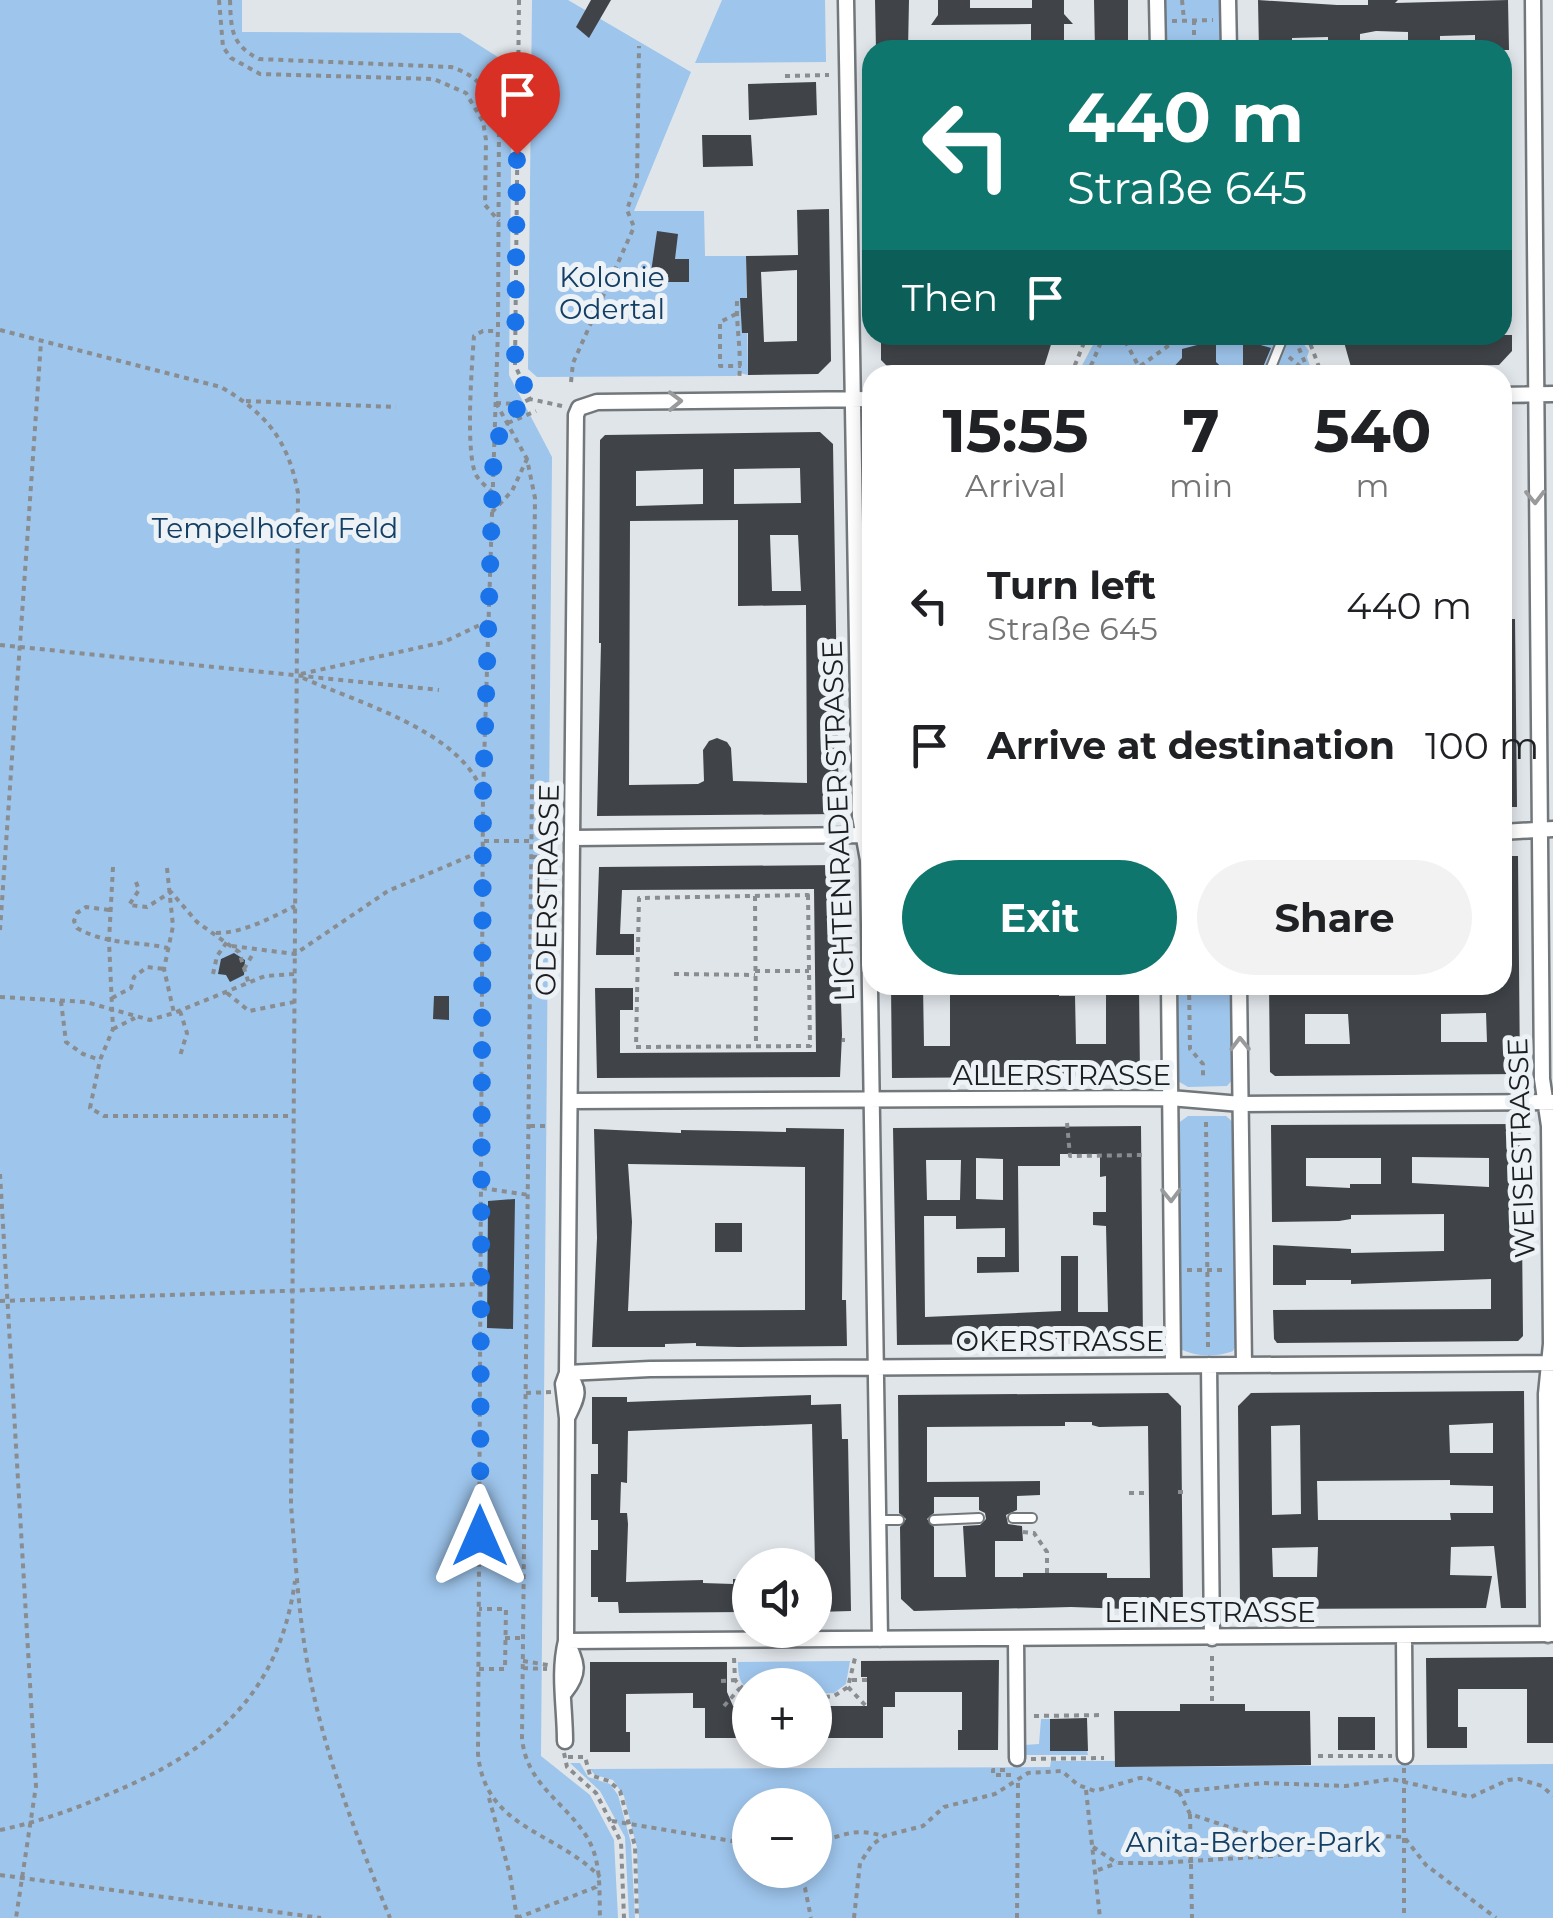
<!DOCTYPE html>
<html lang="en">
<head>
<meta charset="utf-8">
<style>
  :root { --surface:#fff; --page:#f2f2f2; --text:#202124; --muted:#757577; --accent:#0f766e }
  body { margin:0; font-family:Montserrat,sans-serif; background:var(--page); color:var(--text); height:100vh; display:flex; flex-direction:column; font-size:38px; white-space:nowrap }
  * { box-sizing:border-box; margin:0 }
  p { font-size:32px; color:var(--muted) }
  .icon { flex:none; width:55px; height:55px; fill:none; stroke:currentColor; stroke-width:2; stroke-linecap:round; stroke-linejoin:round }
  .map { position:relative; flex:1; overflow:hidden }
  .drawer { position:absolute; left:862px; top:365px; width:650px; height:630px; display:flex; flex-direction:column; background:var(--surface); border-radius:30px; box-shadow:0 5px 15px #0003 }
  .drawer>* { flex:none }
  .top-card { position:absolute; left:862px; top:40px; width:650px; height:305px; border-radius:30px; box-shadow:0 5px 15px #0003; background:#0f766e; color:#fff; overflow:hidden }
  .controls { position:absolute; left:732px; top:1548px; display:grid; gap:20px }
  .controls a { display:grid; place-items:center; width:100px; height:100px; border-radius:50%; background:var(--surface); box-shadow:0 5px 15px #0003; font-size:50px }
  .pin { position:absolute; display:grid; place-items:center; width:85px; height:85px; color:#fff; margin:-102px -42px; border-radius:50% 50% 50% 0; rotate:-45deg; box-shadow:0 0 10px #0007 }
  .pin .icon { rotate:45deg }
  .me { position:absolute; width:110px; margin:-55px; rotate:0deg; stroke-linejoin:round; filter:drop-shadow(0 0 8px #0008) }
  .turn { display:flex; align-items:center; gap:35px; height:210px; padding:0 40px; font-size:45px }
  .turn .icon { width:130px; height:130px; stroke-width:2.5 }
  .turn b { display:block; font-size:70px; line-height:85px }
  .then { display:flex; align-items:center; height:95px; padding:0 40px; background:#0003; gap:20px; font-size:38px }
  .eta { display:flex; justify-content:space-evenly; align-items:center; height:170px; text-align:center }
  .eta b { font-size:60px; font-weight:700; line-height:70px }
  .action { display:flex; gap:20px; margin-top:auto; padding:20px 40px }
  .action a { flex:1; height:115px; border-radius:60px; background:var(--accent); color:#fff; font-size:40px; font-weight:700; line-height:115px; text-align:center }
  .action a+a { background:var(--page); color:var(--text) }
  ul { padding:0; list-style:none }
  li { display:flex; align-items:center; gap:30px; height:140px; padding:0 40px }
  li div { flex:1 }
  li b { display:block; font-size:38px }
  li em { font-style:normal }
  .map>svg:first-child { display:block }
  .green { fill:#9ec5ec; fill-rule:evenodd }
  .building { fill:#404448; fill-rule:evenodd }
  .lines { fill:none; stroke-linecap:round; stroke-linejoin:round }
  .service-casing { stroke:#72777b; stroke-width:12 }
  .minor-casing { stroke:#72777b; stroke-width:19 }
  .path { stroke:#898d90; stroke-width:4; stroke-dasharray:5 5; stroke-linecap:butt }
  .service { stroke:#fff; stroke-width:8 }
  .minor { stroke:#fff; stroke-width:14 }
  .oneway { stroke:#999a9b }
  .route { stroke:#1a73e8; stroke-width:18; stroke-dasharray:0 32.4 }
  .labels { text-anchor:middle; stroke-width:10; stroke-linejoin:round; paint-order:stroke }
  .park-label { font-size:28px; fill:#143f65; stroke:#edf2f7 }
  .street-label { font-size:28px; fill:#1c1e20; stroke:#edf2f7 }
</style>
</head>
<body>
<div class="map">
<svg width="1553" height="1918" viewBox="0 0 1553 1918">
  <rect width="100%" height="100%" fill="#e0e5ea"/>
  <path class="green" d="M0,0H242V32L460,33L512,66L509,375L552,457L541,1756L590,1795L614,1840L618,1918H0Z
    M532,0H568L691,72L634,211H704L705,256H746L748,375L740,373L736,376L537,377L528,369Z
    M722,0H825L826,62L695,63Z
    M1163,0H1222L1223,50H1164Z
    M1098,335H1297L1309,351L1307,357L1313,375H1077Z
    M1175,985H1234L1233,1079L1227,1086L1188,1087L1176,1080Z
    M1188,1116H1226L1235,1124L1238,1341L1233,1351C1219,1357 1194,1357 1181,1349L1179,1342L1177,1124Z
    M850,1661L846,1684L834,1693L815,1694V1685H750V1691C739,1684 738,1674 738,1662Z
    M1041,1719H1050L1051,1751H1087L1088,1755H1025L1024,1745L1039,1744Z
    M1051,1761H1115L1116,1767L1553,1764V1918H639L637,1848L624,1796L613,1780L595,1775L590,1769L1050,1767ZM750,1805H815V1870H750Z
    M570,1763H580L588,1777L610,1784L618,1795L631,1843L635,1918H629L625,1837L600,1791Z"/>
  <path class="building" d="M591,0H611L589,38L576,27Z
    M875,0H909L908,50H876Z
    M938,0H970V8H1032V0H1064V14L1073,24H1064V50H1031V24L931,25L938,15Z
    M1094,0H1128V50H1095Z
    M1258,0L1337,5H1368V0H1398L1395,3L1508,0L1509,50H1475V35L1440,36V50H1408V32L1376,31L1360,34V50H1328V37L1292,38V50H1259Z
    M816,82L817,115L749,120L748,84Z
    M702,135H751L753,166L703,167Z
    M829,209L831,361L818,374L748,375V333H742L740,298H747L746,256L798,255L797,210ZM797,270V341L764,342L761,272Z
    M657,231L678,234L675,259H689V282H668V274L651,272Z
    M881,335H914V338H945V335H977V338L1054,335L1044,367L1039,371L894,373L881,360Z
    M1342,335H1512V351L1499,365L1351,367Z
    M1216,340V362L1230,375H1166L1182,358V349Z
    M1243,340L1271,348L1263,367L1243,368Z
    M820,432L833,444L839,814L597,816L601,643H599L600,440L605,435ZM800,468L801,503L734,504V469ZM703,469V504L636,506V471ZM738,520V606L806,605L807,783L733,781L731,748L727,742L717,738L709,741L703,750L704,781L698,784L629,785L630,521ZM770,535H798L801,591H772Z
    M1502,619H1515L1517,807H1502Z
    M1502,856H1518L1520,1074L1275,1076L1270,1072L1269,985H1502ZM1486,1013L1487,1042H1441V1014ZM1305,1014H1348L1350,1044H1305Z
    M837,865L842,1035L840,1077L597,1078L595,988H633V1010H620V1053L816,1052L814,889L622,890L620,934H634V955H596L599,867Z
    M234,953L245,960L244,975L230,982L226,975L218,974L221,959Z
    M891,985H923L924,1046H950V985L1059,987V996H1075L1076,1044H1106V985H1139L1140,1076L892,1078Z
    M434,996H449V1020L433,1019Z
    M1517,1124L1521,1129L1523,1336L1518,1341L1277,1343L1274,1339L1273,1310L1491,1309V1279L1351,1284V1280H1306V1285H1273V1245L1351,1249V1253L1444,1251V1214L1351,1215V1219L1339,1221L1272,1222L1271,1125ZM1412,1157L1489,1158V1187L1412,1183ZM1306,1158H1381V1184H1350V1188L1306,1186Z
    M1141,1126L1143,1344H1062V1340H1020V1344L897,1345L893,1128ZM1060,1154H1100V1177L1106,1176V1212H1093V1225L1106,1226L1108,1312H1078V1256H1061V1311L925,1317L924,1216H956V1229L1005,1228V1257H977V1273L1019,1272L1018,1166H1060ZM976,1158L1003,1159V1200L976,1199ZM926,1160H961L960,1200H927Z
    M786,1128L844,1129L842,1300H846L847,1346L739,1347L696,1346V1343L665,1344V1347H592L597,1238L594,1129L681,1133V1130L786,1132ZM628,1164L805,1167V1310L628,1311L632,1222Z
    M515,1199L513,1329L487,1328L488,1201Z
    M715,1223H742V1252H715Z
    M1524,1391L1526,1608H1501L1494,1546L1451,1547L1450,1575L1492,1576L1486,1608L1245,1609L1240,1604L1238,1406L1251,1393ZM1493,1423V1453H1450L1449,1425ZM1300,1425L1301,1514L1272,1515L1271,1426ZM1450,1480V1485L1493,1486V1513H1450L1451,1520H1318L1317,1481ZM1318,1547L1317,1577H1273L1272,1548Z
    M1168,1393L1181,1406L1183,1606H1155V1610L1071,1607L914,1611L901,1599L900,1527L906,1519L899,1513L898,1395ZM1065,1422H1092V1425L1099,1427L1148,1426L1150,1578H1107V1573H1023V1577H995V1541H1023L1022,1526L1008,1524L1006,1515L1017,1510V1496L1040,1495V1481L927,1482V1427L1065,1426ZM934,1497H979V1510L985,1513L986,1519L980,1525L963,1526L966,1577H934V1527L927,1519L934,1513Z
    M811,1395V1405L841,1404L842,1439H848L851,1611L816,1612L812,1424L628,1431L627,1483L621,1482L620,1513H627L628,1524L626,1582L703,1580V1583L733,1584V1579H750V1605H745V1612L619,1613L618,1602H598V1597H591V1550H598V1520H591V1474H598V1444H592V1397H627V1402Z
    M1553,1657V1743H1527V1689H1458V1727H1467V1748H1427L1426,1658Z
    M999,1660L998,1750H958V1730H962V1692H895V1707H883V1738H815V1706H867V1677H861V1661Z
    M590,1662H727V1692L733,1706L750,1707V1738H705V1708H693V1693L626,1694V1732H630V1752H590Z
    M1180,1704H1245V1711H1310L1311,1765L1115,1767L1114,1711H1180Z
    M1338,1717H1375V1750H1338Z
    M1087,1718L1088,1751H1050V1719Z"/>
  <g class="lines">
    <defs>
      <path id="service" d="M1268,375L1284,335
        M1013,1518H1032
        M878,1520H899
        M934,1520L979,1518"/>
      <path id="minor" d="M846,0L860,816L868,860L880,1639
        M1157,0L1158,50
        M1228,0L1229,50
        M1533,0L1542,1079L1549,1126L1551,1344L1546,1394L1548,1635
        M1502,395L1553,394
        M1502,832L1553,829
        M572,838L871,835
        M1169,985L1173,1365
        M1239,985L1244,1365
        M570,1101L1170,1098L1241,1104L1553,1102
        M1209,1365L1212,1638
        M567,1373L650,1369L1553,1363
        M567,1418C576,1398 583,1392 567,1373
        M1404,1637L1405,1756
        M1016,1639L1017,1758
        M566,1641L1553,1634
        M565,1692C581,1672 577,1663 566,1641
        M565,1741C565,1707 558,1674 566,1641L567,1418L563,1384L567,1373L576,415L579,408L597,402L872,399"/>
    </defs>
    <use href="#service" class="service-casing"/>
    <use href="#minor" class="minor-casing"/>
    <path class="path" d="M219,0L223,47L231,58L260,74L434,79L466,93L483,122L486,140L485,205L499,221
      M230,0C231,29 231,45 259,59L451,67C477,75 491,92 499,119L498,329L483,793L478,1754C485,1829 556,1831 600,1877
      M519,0L515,365L530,399L562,406
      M1182,0L1184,20
      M1194,20V50
      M1172,21L1213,20
      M785,76L829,75
      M737,301C736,328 742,353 739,380
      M736,314L720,322V366H741
      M0,330L221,387C267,414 288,440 298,493L291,1505C296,1565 299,1627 312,1687C329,1767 359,1842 390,1918
      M1256,335L1270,342
      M1307,335L1322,375
      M1295,339L1308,370
      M1180,340L1198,335
      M1289,357L1310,375
      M1071,375L1087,335
      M1087,375L1104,335
      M1094,375L1139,367L1122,335
      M1137,375L1139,367L1183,335
      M1281,375H1310
      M571,382L573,363L634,227L627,210L637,180L639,46
      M246,401L396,407
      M496,403L527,459L535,498L522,1738C526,1783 562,1800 585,1834C602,1859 599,1889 600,1918
      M496,403L520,404L530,399
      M508,423L536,411
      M496,442L520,404
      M493,493C487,487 480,482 476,475C465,452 472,364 474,336L483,331H498
      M492,512L512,491L527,459
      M0,645L439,690
      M301,674L444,642L488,621
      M303,678C359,703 457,730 481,789
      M484,841H532
      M532,857H552
      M113,867L109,941L113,1029L100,1060L90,1108L104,1116H292
      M167,868L173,926L164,969L174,1013
      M136,882L139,890L129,905L147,907L171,892L197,922L239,952L249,984
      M808,895L810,1046L636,1047L639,898Z
      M755,896L756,1046
      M840,901H843
      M109,910L86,907L77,913L74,921L77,928C106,945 137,941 168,948
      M0,930L41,342
      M216,933C244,933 270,918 295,906
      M232,946L295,954L388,891L484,850
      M244,969L254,952
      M755,971H809
      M213,974L217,956L227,942
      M674,974L755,975
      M1189,985L1190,1049L1203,1064V1079
      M227,993L249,1011L294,1002
      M0,997L86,1002L150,1020L174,1013L265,976L294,974
      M112,998L131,988L134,977L147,967L164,969
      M61,1001L66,1042L83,1054L100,1060
      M180,1011L187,1033L180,1056
      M113,1029L135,1018
      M842,1040H845
      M1206,1122L1208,1347
      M1067,1123L1070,1156L1145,1155
      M530,1126H549
      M0,1174L36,1786L16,1918
      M482,1188L529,1195
      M1187,1270H1227
      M0,1301L480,1284
      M526,1393L551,1392
      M1178,1492H1186
      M1129,1493H1149
      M1023,1532L1034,1533L1047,1552V1574
      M505,1638H523
      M1212,1656V1704
      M734,1658L735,1680L750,1696
      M523,1661L548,1665
      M523,1668L547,1669
      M479,1669H505L506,1609H479
      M852,1680H867
      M721,1681L735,1680
      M848,1687L866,1706
      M815,1698L834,1696L848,1687L855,1658
      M724,1706L740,1688
      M1034,1716L1104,1715
      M564,1753L567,1767L596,1793L621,1842L624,1918
      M1318,1756H1392
      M568,1757H585L590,1775L609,1781L620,1791L635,1846L637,1918
      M1031,1759L1104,1758
      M1404,1768V1918
      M1005,1770H993V1775H1016
      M1086,1790L1100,1918
      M1179,1792L1190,1814L1300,1851
      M489,1798L510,1875L517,1918
      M1190,1814L1192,1918
      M612,1821L750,1844
      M0,1830C38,1822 73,1810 109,1794C211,1752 279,1696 295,1581
      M815,1842C847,1836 850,1827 884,1836
      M1093,1847L1117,1863H1158L1273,1856L1381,1836L1404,1837L1426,1865L1496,1918
      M795,1870L805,1888L811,1918
      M1098,1870L1117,1863
      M0,1875L321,1918
      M517,1918L596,1887L598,1882
      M854,1918L860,1863L872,1845L884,1836L923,1826L944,1807L995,1794L1028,1773L1062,1771L1078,1785L1095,1791L1140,1778H1147L1178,1792L1263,1783L1346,1786L1391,1779L1471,1797L1508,1780L1519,1779L1542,1786L1553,1796
      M1017,1918L1018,1783"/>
    <use href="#service" class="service"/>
    <use href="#minor" class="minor"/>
  </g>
  <defs><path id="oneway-chevron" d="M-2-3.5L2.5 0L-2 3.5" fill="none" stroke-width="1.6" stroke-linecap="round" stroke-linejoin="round" transform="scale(2.5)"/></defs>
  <g class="oneway">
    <use href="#oneway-chevron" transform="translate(675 401) rotate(-1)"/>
    <use href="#oneway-chevron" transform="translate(1535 497) rotate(89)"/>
    <use href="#oneway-chevron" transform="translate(1240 1044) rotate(-91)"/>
    <use href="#oneway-chevron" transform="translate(1171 1195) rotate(89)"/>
  </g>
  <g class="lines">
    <path class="route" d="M480,1536L483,793L494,444L520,404L530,399L515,364L517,154"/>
  </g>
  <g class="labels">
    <g class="park-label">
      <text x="612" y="287">Kolonie<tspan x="612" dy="32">Odertal</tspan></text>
      <text x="275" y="538">Tempelhofer Feld</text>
      <text x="1253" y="1852">Anita-Berber-Park</text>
    </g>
    <g class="street-label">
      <text transform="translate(838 821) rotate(-92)" y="10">LICHTENRADER STRASSE</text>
      <text transform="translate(547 890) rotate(-89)" y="10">ODERSTRASSE</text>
      <text x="1062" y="1085">ALLERSTRASSE</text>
      <text transform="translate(1521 1148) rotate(-92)" y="10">WEISESTRASSE</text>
      <text x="1060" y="1351">OKERSTRASSE</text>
      <text x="1210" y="1622">LEINESTRASSE</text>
    </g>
  </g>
</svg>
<div class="controls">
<a><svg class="icon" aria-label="sound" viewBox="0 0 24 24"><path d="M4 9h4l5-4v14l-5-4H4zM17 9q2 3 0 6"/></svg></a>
<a>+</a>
<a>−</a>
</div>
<div class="pin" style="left:517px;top:154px;background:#d93025"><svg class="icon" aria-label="arrive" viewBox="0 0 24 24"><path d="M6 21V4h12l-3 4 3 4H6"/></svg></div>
<svg class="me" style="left:480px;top:1536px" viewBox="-20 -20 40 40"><path d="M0-17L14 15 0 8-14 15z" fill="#1a73e8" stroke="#fff" stroke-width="4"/></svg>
<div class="top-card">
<div class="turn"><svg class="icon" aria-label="left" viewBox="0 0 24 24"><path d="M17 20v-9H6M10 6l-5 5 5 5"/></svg><div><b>440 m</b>Straße 645</div></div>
<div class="then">Then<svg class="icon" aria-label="arrive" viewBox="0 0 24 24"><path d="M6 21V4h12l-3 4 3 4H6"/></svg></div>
</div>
<section class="drawer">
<div class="eta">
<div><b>15:55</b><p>Arrival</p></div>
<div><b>7</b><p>min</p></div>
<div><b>540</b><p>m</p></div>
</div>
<ul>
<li><svg class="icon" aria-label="left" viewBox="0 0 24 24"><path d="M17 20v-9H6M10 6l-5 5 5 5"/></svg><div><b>Turn left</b><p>Straße 645</p></div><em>440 m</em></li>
<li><svg class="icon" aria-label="arrive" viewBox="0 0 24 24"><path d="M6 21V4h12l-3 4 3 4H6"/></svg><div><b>Arrive at destination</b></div><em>100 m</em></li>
</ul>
<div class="action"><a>Exit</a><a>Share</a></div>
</section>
</div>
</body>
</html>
